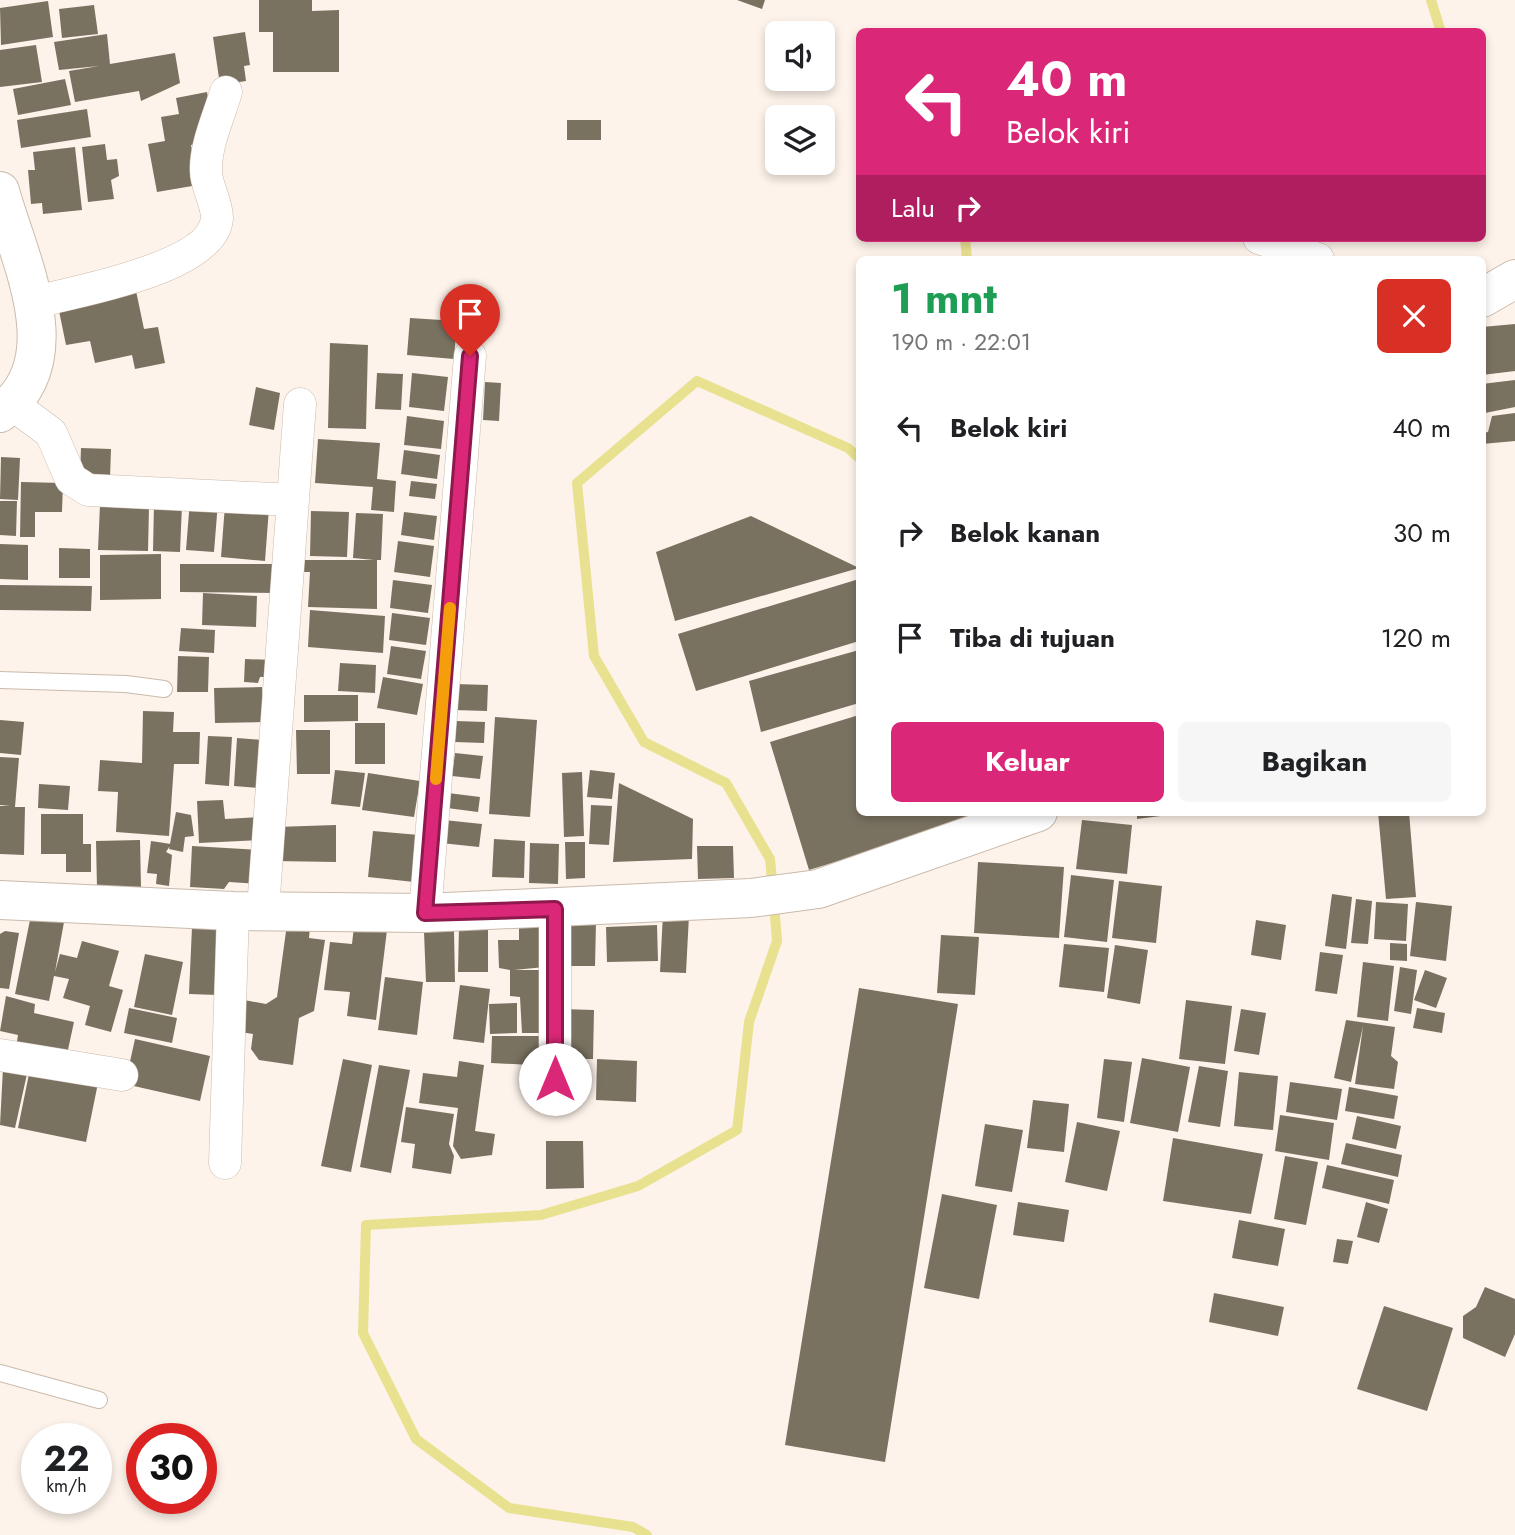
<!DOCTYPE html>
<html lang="id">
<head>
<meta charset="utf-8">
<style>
  :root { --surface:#fff; --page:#f6f6f6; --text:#202124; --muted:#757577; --accent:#db2777 }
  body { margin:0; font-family:Jost,sans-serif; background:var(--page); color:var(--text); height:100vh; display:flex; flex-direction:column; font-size:26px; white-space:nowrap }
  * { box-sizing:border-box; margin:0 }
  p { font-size:23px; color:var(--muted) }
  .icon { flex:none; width:38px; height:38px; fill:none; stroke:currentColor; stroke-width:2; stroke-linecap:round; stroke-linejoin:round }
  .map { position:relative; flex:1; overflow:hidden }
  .sheet { position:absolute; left:856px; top:256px; width:630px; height:560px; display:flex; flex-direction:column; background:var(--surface); border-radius:10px; box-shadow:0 4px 10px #0003 }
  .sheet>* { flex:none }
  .hud { position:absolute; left:856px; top:28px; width:630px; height:214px; border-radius:10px; box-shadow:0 4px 10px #0003; background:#db2777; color:#fff; overflow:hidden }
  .buttons { position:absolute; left:765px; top:21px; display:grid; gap:14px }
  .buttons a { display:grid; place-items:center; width:70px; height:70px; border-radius:10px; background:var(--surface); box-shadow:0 4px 10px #0003; font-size:35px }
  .speed { position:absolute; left:21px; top:1423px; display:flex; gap:14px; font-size:35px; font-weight:700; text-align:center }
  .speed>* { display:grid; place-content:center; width:91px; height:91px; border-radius:50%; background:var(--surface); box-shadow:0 4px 10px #0003; line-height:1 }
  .speed small { font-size:18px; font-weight:400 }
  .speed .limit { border:10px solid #d22; background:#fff; color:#111 }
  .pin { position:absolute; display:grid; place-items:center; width:60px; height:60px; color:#fff; margin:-72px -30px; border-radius:50% 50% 50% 0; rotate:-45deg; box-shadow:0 0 7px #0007 }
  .pin .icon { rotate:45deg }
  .me { position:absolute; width:77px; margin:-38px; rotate:0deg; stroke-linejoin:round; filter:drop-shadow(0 0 5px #0008) }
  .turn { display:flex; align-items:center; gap:24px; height:147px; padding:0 35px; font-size:32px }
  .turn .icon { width:91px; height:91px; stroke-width:2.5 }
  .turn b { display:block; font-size:49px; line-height:60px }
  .then { display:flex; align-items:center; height:66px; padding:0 35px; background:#0003; gap:14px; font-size:26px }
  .round { display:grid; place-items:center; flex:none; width:74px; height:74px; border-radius:10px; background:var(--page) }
  .head { display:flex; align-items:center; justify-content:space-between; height:119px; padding:0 35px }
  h1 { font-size:42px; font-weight:700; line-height:52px; color:#1e9e55 }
  .cta { display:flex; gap:14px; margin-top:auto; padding:14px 35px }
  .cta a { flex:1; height:80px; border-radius:10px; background:var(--accent); color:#fff; font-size:28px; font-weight:700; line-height:80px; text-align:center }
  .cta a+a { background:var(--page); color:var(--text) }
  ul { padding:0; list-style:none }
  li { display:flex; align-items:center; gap:21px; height:105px; padding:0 35px }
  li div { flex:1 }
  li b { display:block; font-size:26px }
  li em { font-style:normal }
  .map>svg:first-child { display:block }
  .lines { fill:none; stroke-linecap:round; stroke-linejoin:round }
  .stream { stroke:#e8e190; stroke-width:10 }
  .building { fill:#7a7261 }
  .service-casing { stroke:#cabaab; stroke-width:18 }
  .minor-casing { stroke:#cabaab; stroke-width:33 }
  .tertiary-casing { stroke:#cabaab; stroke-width:40 }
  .service { stroke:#fff; stroke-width:16 }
  .minor { stroke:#fff; stroke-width:32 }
  .tertiary { stroke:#fff; stroke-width:38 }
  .route-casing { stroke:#8e194d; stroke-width:18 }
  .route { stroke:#db2777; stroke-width:12 }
  .slow { stroke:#f59e0b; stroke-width:12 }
</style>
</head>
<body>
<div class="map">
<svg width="1515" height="1535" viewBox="0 0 1515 1535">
  <rect width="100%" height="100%" fill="#fdf3ea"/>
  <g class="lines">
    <path class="stream" d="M1431,0L1441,32
      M965,238L967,259
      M773,889L770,859L726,783L644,742L594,656L577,483L697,381L848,448L859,458
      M647,1535L633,1527L509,1508L416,1439L363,1333L366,1225L541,1215L638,1186L737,1130L749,1022L777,941L774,904"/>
  </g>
  <path class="building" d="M259,0H312V11L339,10V72H273V32H259Z
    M737,0H765L762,9Z
    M48,1L53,37L1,45L0,8Z
    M94,5L98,34L62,38L59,9Z
    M245,32L250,65L244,66L246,81L220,85L213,37Z
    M107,34L110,64L175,53L180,83L141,101L139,91L75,102L69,71L99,66L59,70L54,42Z
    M36,45L42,82L0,87V50Z
    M65,79L71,105L18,115L13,89Z
    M207,92L214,130L195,134L200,143L191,145L198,185L157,192L148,144L165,141L161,117L179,114L176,98Z
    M87,109L91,137L21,148L17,120Z
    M567,120H601V140H567Z
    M105,144L107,160L117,159L119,176L111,180L114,199L88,202L82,147Z
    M75,147L82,210L43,214L42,203L31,204L28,170H35L33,152Z
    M135,286L144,329L158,327L165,363L135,369L132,355L95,363L90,341L66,345L57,301Z
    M410,318L457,321L454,359L407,355Z
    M1515,324V371L1482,375V327Z
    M330,343L368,345L366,429L328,428Z
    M377,373L403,374L401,410L375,409Z
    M412,373L448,377L444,411L409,407Z
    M1515,380V407L1485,413L1482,418V384Z
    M485,382L501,383L499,421L483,420Z
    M256,387L280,393L274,430L249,425Z
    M1515,413V441L1482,444V433L1488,432L1492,416Z
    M407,416L444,421L441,449L404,445Z
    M318,439L380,443L377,479L396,481L394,512L371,510L373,487L315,483Z
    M81,448L111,449L110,478L80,477Z
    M404,450L440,455L437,479L401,474Z
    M1,457L20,458L18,500L0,499Z
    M411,481L437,484L435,499L409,496Z
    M21,482L63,483L62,512H35V537H20Z
    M190,500L218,502L214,552L186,550Z
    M0,501H17L16,536L0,535Z
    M154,504L182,505L180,552L153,551Z
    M100,505L149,507L148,551L98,550Z
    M225,505L269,508L265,561L221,557Z
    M311,511L349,512L347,557L310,556Z
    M404,512L437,516L434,540L401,535Z
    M356,513L383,514L381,560H377V609L308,607L310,572H295V560H374L353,558Z
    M751,516L859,568L675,621L656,552Z
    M398,541L434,546L430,577L394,572Z
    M0,544L28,545V580L0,579Z
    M59,548L90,549V578H59Z
    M161,554V599L100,600V555Z
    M180,564H275V593L180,592Z
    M859,579V641L696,691L678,634Z
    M393,580L432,585L428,613L390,608Z
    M0,585L92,586L91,611L0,610Z
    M203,593L257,596L256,627L202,625Z
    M310,610L385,616L383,653L308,647Z
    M392,613L430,618L426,645L389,640Z
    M181,628L215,630L214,653L179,651Z
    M391,646L426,651L421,679L387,674Z
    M859,650V703L761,732L749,681Z
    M178,656L209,657L208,692H177Z
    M245,659L274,660L273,677H260L258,683L244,682Z
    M340,663L376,665L375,693L338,691Z
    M383,677L423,684L417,715L377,708Z
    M455,684L488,685L487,711L453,710Z
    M262,687L263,722L215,723L214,688Z
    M304,695H358V721L304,722Z
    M143,711L174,712L173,732H200L199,764H174L169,836L116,832L118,792L98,791L100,760L142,763Z
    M859,715V812L996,813L809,870L770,742Z
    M495,717L537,720L530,817L489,814Z
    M0,720L24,722L21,755L0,753Z
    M456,721L485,722L484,743L455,742Z
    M355,723H385V764H355Z
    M296,730H330V774H297Z
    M208,736L232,737L229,786L205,784Z
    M237,738L262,740L258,788L234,786Z
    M455,753L483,756L480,779L452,776Z
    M0,757L19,758L15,807H25L24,855L0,854V806H10L0,805Z
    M335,770L365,773L360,807L331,804Z
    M590,770L615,773L612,799L587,797Z
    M582,772L584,836L564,837L562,773Z
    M368,773L420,781L414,817L362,810Z
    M619,783L693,819L692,859L613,862Z
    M39,784L70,786L68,810L38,808Z
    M448,793L480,797L478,812L447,808Z
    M223,800L225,819L260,817L262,840L199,843L197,801Z
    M591,805L612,806L609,845L589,844Z
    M176,812L191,815L194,836L185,837L183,852L169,849Z
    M1137,812H1176V814L1137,819Z
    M1378,812H1409L1416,897L1386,899Z
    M41,814H83V844H91V872H66V854H41Z
    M444,820L482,824L479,847L441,843Z
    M1082,820L1132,825L1127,874L1076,869Z
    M336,825V862L274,861L275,827Z
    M373,831L419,835L414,882L368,877Z
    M494,839L525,841L524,878L492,877Z
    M140,840L141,887L97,888L96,841Z
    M151,841L171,844L166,852L172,855L169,886L156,884L157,874L147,873Z
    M565,842H585V878L566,879Z
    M530,843L559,844L558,884L529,883Z
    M192,846L260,850L258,884L229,882L224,889L190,887Z
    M697,846H733L734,878L698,879Z
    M978,862L1064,867L1059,938L974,933Z
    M1071,875L1114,880L1107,942L1064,937Z
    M1119,881L1162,886L1156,943L1112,938Z
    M1332,894L1352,897L1346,949L1325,946Z
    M1356,899L1372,901L1368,944L1351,943Z
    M1376,902L1408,904L1406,941L1374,939Z
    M1416,902L1452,906L1446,961L1410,956Z
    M663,913L689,915L686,973L660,972Z
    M31,915L64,922L55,972L60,954L77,958L82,941L119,951L109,986L123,990L111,1032L85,1025L90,1006L63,998L69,979L54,976L49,1001L15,994Z
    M545,919V967L514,970H546L548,1033H522L520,997L510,996V970L499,968L498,940H519V920Z
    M1256,920L1286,925L1281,960L1251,955Z
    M561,921L596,922L595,966H561Z
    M287,924L310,927L309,938L325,940L314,1011L299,1018L293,1065L259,1060L251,1049L253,1034L240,1032L244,1000L266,1004L277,997Z
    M657,925L658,961L607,962L606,927Z
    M354,926L387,930L376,1020L347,1016L350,992L324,990L330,942L352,944Z
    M192,927L221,928L218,995L189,994Z
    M459,927H488V972H458Z
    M5,931L19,933L9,989L0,988V934Z
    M454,931L455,982H426L424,932Z
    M941,935L979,937L975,995L937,993Z
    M1390,943L1407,944V961L1390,960Z
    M1064,944L1109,948L1104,992L1059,987Z
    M1115,945L1148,950L1140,1004L1107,998Z
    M1320,952L1343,955L1337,994L1315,991Z
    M145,954L183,962L172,1015L134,1007Z
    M1363,962L1394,966L1388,1021L1357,1017Z
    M1400,967L1417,970L1411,1014L1394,1011Z
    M1425,970L1447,978L1436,1008L1414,1000Z
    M385,977L423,982L417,1035L378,1030Z
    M460,985L490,989L484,1043L453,1039Z
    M859,988L958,1004L885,1462L785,1445Z
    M6,996L35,1004L34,1013L74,1022L66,1059L16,1047L18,1035L0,1031Z
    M1186,1000L1232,1006L1225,1064L1179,1059Z
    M517,1003V1033L490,1034L489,1004Z
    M129,1008L177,1018L172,1043L124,1033Z
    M1417,1008L1445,1013L1442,1033L1413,1028Z
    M562,1009L594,1010L593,1059H562Z
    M1241,1009L1266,1013L1259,1055L1234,1051Z
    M1346,1020L1395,1027L1391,1056L1398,1062L1394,1089L1355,1084L1363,1026L1351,1082L1334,1078Z
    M492,1036H550V1066L491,1063Z
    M135,1039L210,1056L200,1101L125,1084Z
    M1142,1058L1190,1067L1178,1132L1130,1123Z
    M343,1059L372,1065L351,1172L321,1166Z
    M597,1059L637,1061L636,1102L596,1100Z
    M1104,1059L1132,1062L1124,1122L1097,1118Z
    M459,1061L484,1065L475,1131L495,1134L492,1155L461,1159L453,1146L458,1108L419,1103L423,1073L457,1077Z
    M379,1065L410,1070L391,1173L360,1167Z
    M1199,1066L1228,1071L1220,1127L1188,1122Z
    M3,1068L27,1074L15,1128L0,1125Z
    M30,1069L98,1083L86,1142L18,1128Z
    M1239,1072L1278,1076L1273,1130L1234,1126Z
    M1290,1082L1342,1089L1337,1120L1286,1112Z
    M1349,1087L1398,1096L1394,1119L1345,1111Z
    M1033,1100L1069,1104L1064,1152L1027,1148Z
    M406,1107L454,1114L449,1144L454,1156L451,1174L412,1168L415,1144L401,1142Z
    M1280,1115L1334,1123L1329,1160L1275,1151Z
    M1357,1116L1401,1126L1396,1149L1352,1139Z
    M1077,1122L1120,1131L1107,1191L1065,1182Z
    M985,1124L1023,1130L1012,1192L975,1186Z
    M1173,1138L1263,1154L1251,1214L1163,1201Z
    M546,1141H583L584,1188L546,1189Z
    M1346,1143L1402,1155L1398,1177L1341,1164Z
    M1285,1156L1318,1162L1306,1225L1274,1219Z
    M1327,1165L1394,1180L1389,1204L1322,1188Z
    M942,1194L997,1205L979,1299L924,1288Z
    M1018,1202L1069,1210L1064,1242L1013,1235Z
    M1366,1202L1388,1209L1379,1243L1357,1237Z
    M1239,1220L1285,1229L1278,1266L1232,1258Z
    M1337,1239L1353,1241L1348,1264L1333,1262Z
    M1485,1287L1515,1299V1334L1505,1357L1463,1338V1316L1476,1307Z
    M1214,1293L1284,1307L1278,1336L1209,1322Z
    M1384,1306L1453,1328L1427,1411L1357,1389Z"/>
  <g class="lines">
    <defs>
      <path id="service" d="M0,680L126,684L164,689
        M0,1373L99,1400"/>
      <path id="minor" d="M1259,238L1318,259
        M34,302C75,292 214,268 217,218C217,202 206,186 206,171C205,146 219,116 226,92
        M12,404L51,433L71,479L88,490L293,500
        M263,909L300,404
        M555,909V1079
        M425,913L470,356
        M0,1055L122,1075
        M225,1163L233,911"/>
      <path id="tertiary" d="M0,191C19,260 72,360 0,413
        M1482,298L1515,279
        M0,900L233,911L425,913L751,898L818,889L1038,812"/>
    </defs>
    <use href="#service" class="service-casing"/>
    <use href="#minor" class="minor-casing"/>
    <use href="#tertiary" class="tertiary-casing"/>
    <use href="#service" class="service"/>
    <use href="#minor" class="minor"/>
    <use href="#tertiary" class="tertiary"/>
  </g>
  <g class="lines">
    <defs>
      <path id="route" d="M470,356L425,913L555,909V1079"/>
    </defs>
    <use href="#route" class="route-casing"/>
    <use href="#route" class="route"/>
    <path class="slow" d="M436,779L450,608"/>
  </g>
</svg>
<div class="buttons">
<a><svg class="icon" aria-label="sound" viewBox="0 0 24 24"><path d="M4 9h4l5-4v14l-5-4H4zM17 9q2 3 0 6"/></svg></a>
<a><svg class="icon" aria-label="layers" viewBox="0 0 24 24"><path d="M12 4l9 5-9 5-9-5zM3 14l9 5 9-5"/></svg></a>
</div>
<div class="speed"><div>22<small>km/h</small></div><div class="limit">30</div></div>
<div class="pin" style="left:470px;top:356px;background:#d93025"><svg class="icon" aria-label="arrive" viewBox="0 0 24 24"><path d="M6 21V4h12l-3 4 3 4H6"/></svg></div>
<svg class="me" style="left:555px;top:1079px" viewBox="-20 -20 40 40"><circle r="19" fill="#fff"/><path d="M0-13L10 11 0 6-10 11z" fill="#db2777"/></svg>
<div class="hud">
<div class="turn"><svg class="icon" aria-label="left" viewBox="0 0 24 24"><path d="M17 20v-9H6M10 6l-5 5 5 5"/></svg><div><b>40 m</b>Belok kiri</div></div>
<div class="then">Lalu<svg class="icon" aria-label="right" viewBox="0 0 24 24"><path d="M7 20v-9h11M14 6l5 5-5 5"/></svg></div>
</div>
<section class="sheet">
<div class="head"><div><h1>1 mnt</h1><p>190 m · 22:01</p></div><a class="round" style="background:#d93025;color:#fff"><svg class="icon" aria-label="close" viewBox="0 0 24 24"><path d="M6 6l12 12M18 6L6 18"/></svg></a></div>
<ul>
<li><svg class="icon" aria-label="left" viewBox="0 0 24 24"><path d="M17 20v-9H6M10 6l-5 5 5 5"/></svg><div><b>Belok kiri</b></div><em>40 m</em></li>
<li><svg class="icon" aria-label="right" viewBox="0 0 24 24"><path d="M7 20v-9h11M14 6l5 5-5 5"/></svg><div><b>Belok kanan</b></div><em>30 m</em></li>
<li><svg class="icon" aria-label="arrive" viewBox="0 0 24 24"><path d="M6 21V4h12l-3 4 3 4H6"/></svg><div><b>Tiba di tujuan</b></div><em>120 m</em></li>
</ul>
<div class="cta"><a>Keluar</a><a>Bagikan</a></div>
</section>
</div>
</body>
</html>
